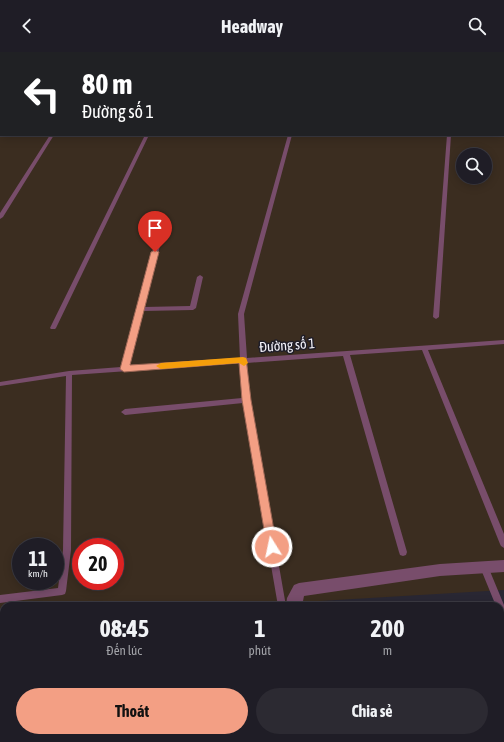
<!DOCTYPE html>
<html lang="vi">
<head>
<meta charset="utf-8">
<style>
  :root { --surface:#1f1d26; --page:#2c2a32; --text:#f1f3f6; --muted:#a1a2a7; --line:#3c3b43; --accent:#f39f84 }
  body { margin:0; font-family:"Asap Condensed",sans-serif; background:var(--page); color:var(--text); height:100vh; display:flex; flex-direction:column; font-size:15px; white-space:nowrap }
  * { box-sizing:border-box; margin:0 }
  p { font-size:13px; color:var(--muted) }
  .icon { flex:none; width:22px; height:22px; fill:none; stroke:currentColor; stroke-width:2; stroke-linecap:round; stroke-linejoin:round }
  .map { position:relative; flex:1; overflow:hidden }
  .panel { position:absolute; left:0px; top:550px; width:504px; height:140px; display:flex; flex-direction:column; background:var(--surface); border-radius:12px 12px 0 0; box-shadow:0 2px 10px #0003,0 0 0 1px var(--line) }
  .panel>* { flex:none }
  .guide { position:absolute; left:0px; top:0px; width:504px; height:84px; box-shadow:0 2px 10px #0003,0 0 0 1px var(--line); background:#202124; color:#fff; overflow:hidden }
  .buttons { position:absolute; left:456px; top:96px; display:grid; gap:8px }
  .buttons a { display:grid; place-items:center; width:36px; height:36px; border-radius:50%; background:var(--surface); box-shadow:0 2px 10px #0003,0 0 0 1px var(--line); font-size:20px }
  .speed { position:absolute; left:12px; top:486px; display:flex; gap:8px; font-size:20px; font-weight:700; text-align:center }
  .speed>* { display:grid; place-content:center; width:52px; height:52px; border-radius:50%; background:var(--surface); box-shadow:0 2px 10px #0003,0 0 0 1px var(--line); line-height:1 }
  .speed small { font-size:10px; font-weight:400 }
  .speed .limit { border:6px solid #d22; background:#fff; color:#111 }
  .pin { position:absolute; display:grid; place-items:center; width:34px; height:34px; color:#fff; margin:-41px -17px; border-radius:50% 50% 50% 0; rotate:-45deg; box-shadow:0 0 4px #0007 }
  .pin .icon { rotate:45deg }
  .me { position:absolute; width:44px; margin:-22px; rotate:350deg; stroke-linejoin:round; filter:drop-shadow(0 0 3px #0008) }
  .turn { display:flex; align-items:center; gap:14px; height:84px; padding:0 16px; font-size:18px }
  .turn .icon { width:52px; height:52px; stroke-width:2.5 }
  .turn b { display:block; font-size:28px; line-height:34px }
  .eta { display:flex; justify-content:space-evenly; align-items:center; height:68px; text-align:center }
  .eta b { font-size:24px; font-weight:700; line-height:28px }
  .cta { display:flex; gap:8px; margin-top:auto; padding:8px 16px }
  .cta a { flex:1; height:46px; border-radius:24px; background:var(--accent); color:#111; font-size:16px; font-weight:700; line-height:46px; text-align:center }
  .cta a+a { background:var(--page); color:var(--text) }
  header { display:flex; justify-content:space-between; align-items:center; height:52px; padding:0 16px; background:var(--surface); font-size:18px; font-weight:700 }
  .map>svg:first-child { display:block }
  .industrial { fill:#3b2d20; fill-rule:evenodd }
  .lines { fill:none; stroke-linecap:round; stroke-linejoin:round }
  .lane { fill:#784d6b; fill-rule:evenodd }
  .street { fill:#784d6b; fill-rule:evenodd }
  .wall { fill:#51457a }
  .building { fill:#5e508e; stroke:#423863 }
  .route { fill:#f39f84; stroke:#9e6756 }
  .slow { fill:#f59e0b }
  .labels { text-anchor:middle; stroke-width:3; stroke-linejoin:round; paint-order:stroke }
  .street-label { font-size:14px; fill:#f5f4fc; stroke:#1f1d28 }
</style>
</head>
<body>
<header><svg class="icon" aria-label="back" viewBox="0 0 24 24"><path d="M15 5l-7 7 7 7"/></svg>Headway<svg class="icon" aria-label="search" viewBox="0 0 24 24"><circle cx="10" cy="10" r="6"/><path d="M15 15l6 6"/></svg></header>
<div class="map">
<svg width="504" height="690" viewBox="0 0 504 690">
  <rect width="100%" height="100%" fill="#292733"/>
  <path class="industrial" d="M0,0H504V538L286,551V554H4V686H15L0,688ZM1,1H503V83H1ZM463,103H485V125H463ZM21,495H55V529H21ZM81,495H115V529H81Z"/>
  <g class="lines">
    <path class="lane" d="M404,0H408V1H404Z
      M503,33H504V35H503Z
      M503,51H504V53H503Z
      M50,83H54L3,165L0,167V161Z
      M145,83H149L56,276L55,277H51L50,276Z
      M288,83H292L244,262L247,306L504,288V292L428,298L504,482V496L501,494L500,492L422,298L350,303L407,500L406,503L403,504L400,503L399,500L343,304L247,311L250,348L286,554H278L243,351L125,363L121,360L125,357L242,346L241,311L72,323L71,498L66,539L65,542L62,543L0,551V543L58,536L63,498L66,324L0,334V330L69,319L121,315L156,186L159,184L162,186L144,255L190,254L197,225L200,223L203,225L196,256L193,258L143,259L128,314L240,307L238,262Z
      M447,83H451L439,265L436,267L433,265Z
      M484,511L487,512L504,553V568L501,567L500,554H496L480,515L481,512Z
      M500,592H504V600H500Z"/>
    <path class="street" d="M56,0H63L56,1Z
      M504,508V520L440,524L304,544L302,554H286L287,546L294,533L299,531L440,512Z
      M4,672V686H11L0,690V673Z
      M37,686H55V690H37Z
      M270,686H288L289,690H271Z"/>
  </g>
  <path class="wall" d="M0,0H37V1H1V66H0Z"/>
  <path class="building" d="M0,0H26V1H1V54H0Z"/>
  <path class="route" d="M155,198L159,200L130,313L246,306L251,348L277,495L276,498L272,500L268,498L267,495L242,348L239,311L124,320L120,317L151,200Z"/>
  <path class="slow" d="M243,305L246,306L248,311L244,314L239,311L161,317L156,314L161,311Z"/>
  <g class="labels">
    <g class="street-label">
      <text transform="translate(287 293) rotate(-4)" y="5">Đường số 1</text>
    </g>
  </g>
</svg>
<div class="buttons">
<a><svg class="icon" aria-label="search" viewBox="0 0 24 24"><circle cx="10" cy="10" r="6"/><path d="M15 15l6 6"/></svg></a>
</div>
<div class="speed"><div>11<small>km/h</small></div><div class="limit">20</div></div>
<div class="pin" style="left:155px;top:200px;background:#d93025"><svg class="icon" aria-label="arrive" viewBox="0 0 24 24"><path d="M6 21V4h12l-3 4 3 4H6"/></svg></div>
<svg class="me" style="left:272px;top:495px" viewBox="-20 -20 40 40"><circle r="17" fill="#f39f84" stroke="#fff" stroke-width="3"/><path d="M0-11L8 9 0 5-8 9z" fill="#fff"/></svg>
<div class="guide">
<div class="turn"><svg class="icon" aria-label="left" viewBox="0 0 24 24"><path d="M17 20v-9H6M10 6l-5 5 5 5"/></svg><div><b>80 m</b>Đường số 1</div></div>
</div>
<section class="panel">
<div class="eta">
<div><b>08:45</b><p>Đến lúc</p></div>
<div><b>1</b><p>phút</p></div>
<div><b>200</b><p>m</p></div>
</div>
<div class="cta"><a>Thoát</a><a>Chia sẻ</a></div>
</section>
</div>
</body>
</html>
